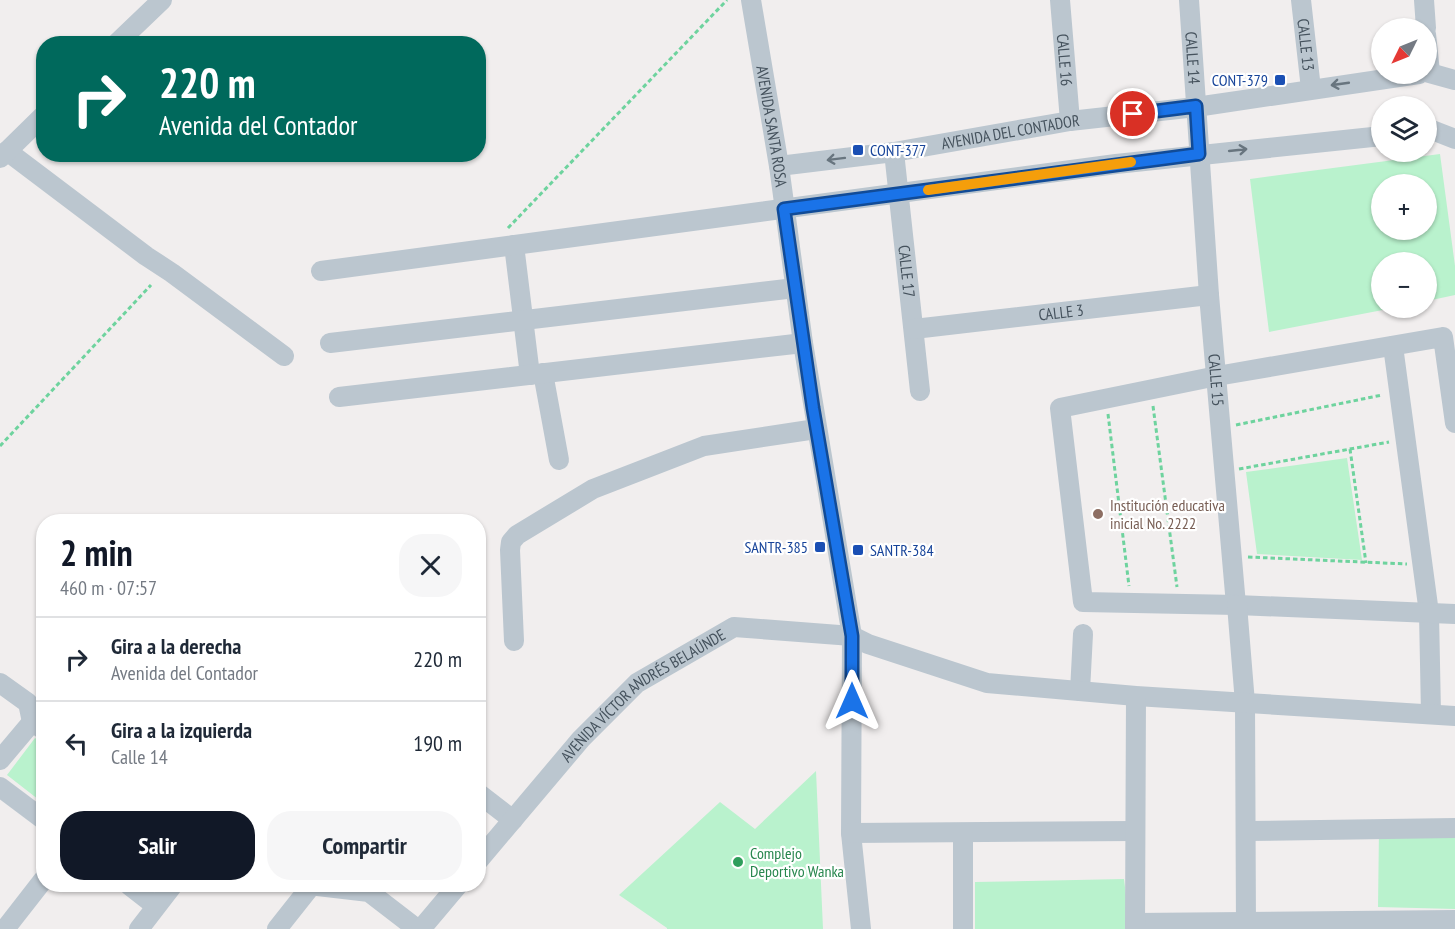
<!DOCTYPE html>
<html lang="es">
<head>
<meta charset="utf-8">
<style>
  :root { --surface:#fff; --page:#f6f6f7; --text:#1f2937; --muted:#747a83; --line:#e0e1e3; --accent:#111827 }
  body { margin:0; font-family:"PT Sans Narrow",sans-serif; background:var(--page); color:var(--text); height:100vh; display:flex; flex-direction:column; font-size:22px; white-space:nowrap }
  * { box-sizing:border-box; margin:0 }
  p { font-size:20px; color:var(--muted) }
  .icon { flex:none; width:33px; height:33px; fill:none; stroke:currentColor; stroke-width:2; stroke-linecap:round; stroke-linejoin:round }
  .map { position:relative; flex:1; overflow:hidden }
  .panel { position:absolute; left:36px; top:514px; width:450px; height:378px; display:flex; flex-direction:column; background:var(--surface); border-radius:24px; box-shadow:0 2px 4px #0004 }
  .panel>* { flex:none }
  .hud { position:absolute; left:36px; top:36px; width:450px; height:126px; border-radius:24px; box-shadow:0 2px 4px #0004; background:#00695c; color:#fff; overflow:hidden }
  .needle { width:39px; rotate:227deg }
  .fabs { position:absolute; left:1371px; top:18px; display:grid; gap:12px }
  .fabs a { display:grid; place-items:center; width:66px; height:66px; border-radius:50%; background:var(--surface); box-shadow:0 2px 4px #0004; font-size:30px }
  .pin { position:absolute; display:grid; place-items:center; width:51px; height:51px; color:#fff; margin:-26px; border:3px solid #fff; border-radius:50%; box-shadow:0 2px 6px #0007 }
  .me { position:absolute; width:66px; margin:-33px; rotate:0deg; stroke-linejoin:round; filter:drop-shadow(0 0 4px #0008) }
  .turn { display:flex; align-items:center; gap:21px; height:126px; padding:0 24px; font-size:27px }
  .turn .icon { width:78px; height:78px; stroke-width:2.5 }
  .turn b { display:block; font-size:42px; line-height:51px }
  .round { display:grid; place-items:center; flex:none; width:63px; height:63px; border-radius:24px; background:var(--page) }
  .summary { display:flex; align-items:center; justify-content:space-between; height:102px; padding:0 24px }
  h1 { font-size:36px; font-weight:700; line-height:45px; color:var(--accent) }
  .button { display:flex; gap:12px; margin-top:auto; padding:12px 24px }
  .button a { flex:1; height:69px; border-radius:24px; background:var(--accent); color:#fff; font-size:24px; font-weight:700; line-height:69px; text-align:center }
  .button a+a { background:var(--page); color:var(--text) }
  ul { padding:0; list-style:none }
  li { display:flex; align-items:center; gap:18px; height:84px; padding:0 24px; border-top:2px solid var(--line) }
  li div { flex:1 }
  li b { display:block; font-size:22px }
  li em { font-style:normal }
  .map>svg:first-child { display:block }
  .green { fill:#b9f2cd; fill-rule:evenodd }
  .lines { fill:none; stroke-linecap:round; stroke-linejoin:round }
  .path { stroke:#6ed39e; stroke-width:3; stroke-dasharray:4.5 3; stroke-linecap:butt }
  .minor { stroke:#bbc6cf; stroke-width:20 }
  .oneway { stroke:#68757f }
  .route-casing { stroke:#114b97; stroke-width:15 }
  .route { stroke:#1a73e8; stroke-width:10 }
  .slow { stroke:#f59e0b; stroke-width:10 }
  .transit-dot { fill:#1a4fb4; stroke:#fff; stroke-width:2 }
  .education-dot { fill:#8d6e63; stroke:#fff; stroke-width:2 }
  .leisure-dot { fill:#2e9e5b; stroke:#fff; stroke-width:2 }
  .labels { text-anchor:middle; stroke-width:4.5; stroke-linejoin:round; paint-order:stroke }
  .street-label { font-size:16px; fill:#45525d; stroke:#fff }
  .transit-label { font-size:16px; fill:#164399; stroke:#fff; text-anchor:end }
  .education-label { font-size:16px; fill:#785e54; stroke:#fff; text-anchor:start }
  .leisure-label { font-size:16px; fill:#27864d; stroke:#fff; text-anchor:start }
</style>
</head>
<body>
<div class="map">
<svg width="1455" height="929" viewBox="0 0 1455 929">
  <rect width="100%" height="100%" fill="#f1eeee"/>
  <path class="green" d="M1440,154L1455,266V295L1427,301L1426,262H1382V308H1393L1269,332L1250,179ZM1426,184V230H1382V184Z
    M1347,458L1362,560L1257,554L1246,472Z
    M35,738L43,743V803L7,775Z
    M816,771L823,929H667V928L619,895L720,802L755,829Z
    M1455,828V909L1378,907L1379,829Z
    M1124,879L1130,929H975V882Z"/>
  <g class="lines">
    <path class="path" d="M508,228L727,0
      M1153,406L1177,587
      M1108,414L1129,586
      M1236,425L1382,395
      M0,446L151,285
      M1350,449L1366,563
      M1239,469L1389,442
      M1248,557L1407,564"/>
    <g class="minor">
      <path id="s1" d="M751,0L779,166L803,343L852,636L851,833L861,929"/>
      <path id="s2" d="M1060,0L1070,121"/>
      <path id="s3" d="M1189,0L1209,295L1236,605"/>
      <path id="s4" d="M1301,0L1311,89"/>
      <path d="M1424,0L1426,28"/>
      <path d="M1426,34L1430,72"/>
      <path d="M116,44L162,0"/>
      <path d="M1426,72L1455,80"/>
      <path d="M1426,131L1432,130L1455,139"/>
      <path d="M7,151L146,256L172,273L284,356"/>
      <path id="s5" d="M894,152L920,391"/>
      <path d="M0,158L44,115"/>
      <path id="s6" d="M779,166L894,152L1070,121L1196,107L1419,74"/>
      <path d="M514,245L530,375"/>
      <path d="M321,271L1116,164L1382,136"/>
      <path id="s7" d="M914,329L1209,295"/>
      <path d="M330,343L795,288"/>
      <path d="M1393,346L1429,613L1431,714"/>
      <path d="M543,373L559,460"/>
      <path d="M339,397L803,343"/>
      <path d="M1455,423L1443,337L1217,376L1060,408L1083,602L1237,605L1455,614"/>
      <path d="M1237,605L1245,703L1246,929"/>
      <path d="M514,641L510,550L511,542L517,535L593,489L704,446L816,429"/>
      <path d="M0,683L28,703L32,722L44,730"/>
      <path d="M1080,691L1083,634"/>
      <path d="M0,760L32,722"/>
      <path d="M0,787L44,820"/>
      <path d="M478,793L513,820"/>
      <path d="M1246,831L1455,828"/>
      <path d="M851,833L1135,831"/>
      <path id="s8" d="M478,861L581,739L637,683L734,627L852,636L868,644L987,683L1136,696L1455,716"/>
      <path d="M129,885L156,906"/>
      <path d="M309,885L369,892L417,929"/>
      <path d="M1135,923L1455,920"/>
      <path d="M5,929L44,879"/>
      <path d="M139,929L173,885"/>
      <path d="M277,929L311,886"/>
      <path d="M421,929L458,885"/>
      <path d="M963,929V833"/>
      <path d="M1135,929L1136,696"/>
    </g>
  </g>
  <defs><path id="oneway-shaft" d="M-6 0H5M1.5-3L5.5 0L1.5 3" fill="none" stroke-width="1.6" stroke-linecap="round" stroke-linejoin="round" transform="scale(1.5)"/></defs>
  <g class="oneway">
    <use href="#oneway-shaft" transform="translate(1340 84) rotate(172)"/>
    <use href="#oneway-shaft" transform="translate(1238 150) rotate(-6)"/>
    <use href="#oneway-shaft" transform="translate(836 159) rotate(173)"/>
  </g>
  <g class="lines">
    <defs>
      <path id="route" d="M852,701V636L813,408L784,209L1199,154L1196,106L1133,114"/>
    </defs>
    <use href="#route" class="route-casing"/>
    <use href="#route" class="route"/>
    <path class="slow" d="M928,190L1131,162"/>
  </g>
  <g class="transit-dot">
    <rect x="1274" y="74" width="12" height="12" rx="3"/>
    <rect x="852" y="144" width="12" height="12" rx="3"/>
    <rect x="814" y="541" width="12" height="12" rx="3"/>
    <rect x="852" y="544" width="12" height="12" rx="3"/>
  </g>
  <circle class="education-dot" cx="1098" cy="514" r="6"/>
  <circle class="leisure-dot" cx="738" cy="862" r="6"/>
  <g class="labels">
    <g class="street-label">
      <text dy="6" stroke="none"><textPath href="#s4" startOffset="45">CALLE 13</textPath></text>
      <text dy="6" stroke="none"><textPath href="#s3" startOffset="58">CALLE 14</textPath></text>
      <text dy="6" stroke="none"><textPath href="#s2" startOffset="60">CALLE 16</textPath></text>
      <text dy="6" stroke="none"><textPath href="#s1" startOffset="128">AVENIDA SANTA ROSA</textPath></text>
      <text dy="6" stroke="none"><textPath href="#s6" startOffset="234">AVENIDA DEL CONTADOR</textPath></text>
      <text dy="6" stroke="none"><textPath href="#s5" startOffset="120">CALLE 17</textPath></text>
      <text dy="6" stroke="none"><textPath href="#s7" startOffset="148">CALLE 3</textPath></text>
      <text dy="6" stroke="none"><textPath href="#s3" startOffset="381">CALLE 15</textPath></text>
      <text dy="6" stroke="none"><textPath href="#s8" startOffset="236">AVENIDA VÍCTOR ANDRÉS BELAÚNDE</textPath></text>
    </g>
    <g class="transit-label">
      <text x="1268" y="86">CONT-379</text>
      <text x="870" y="156" text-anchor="start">CONT-377</text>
      <text x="808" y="553">SANTR-385</text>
      <text x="870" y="556" text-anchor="start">SANTR-384</text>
    </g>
    <g class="education-label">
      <text x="1110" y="511">Institución educativa<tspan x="1110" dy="18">inicial No. 2222</tspan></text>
    </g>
    <g class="leisure-label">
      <text x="750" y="859">Complejo<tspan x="750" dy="18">Deportivo Wanka</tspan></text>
    </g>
  </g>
</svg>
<div class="fabs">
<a><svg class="needle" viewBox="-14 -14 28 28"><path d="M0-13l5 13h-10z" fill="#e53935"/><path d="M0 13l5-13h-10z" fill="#747a83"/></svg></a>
<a><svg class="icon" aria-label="layers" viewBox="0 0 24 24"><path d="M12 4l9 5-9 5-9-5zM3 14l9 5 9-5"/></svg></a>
<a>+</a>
<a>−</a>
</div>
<div class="pin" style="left:1133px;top:114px;background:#d93025"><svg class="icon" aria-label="arrive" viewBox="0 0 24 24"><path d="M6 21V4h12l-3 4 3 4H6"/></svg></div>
<svg class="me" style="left:852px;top:701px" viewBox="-20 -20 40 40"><path d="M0-17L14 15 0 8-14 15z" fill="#1a73e8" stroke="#fff" stroke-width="4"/></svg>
<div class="hud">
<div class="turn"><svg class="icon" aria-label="right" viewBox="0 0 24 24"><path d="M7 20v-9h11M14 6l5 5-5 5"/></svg><div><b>220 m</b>Avenida del Contador</div></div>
</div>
<section class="panel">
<div class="summary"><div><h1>2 min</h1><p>460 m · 07:57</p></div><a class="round"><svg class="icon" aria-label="close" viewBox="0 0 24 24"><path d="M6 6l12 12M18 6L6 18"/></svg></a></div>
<ul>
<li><svg class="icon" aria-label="right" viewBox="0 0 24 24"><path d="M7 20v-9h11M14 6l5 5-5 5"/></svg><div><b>Gira a la derecha</b><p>Avenida del Contador</p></div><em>220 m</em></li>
<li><svg class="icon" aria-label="left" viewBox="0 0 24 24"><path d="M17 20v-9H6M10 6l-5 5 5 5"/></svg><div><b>Gira a la izquierda</b><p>Calle 14</p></div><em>190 m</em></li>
</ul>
<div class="button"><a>Salir</a><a>Compartir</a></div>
</section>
</div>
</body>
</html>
